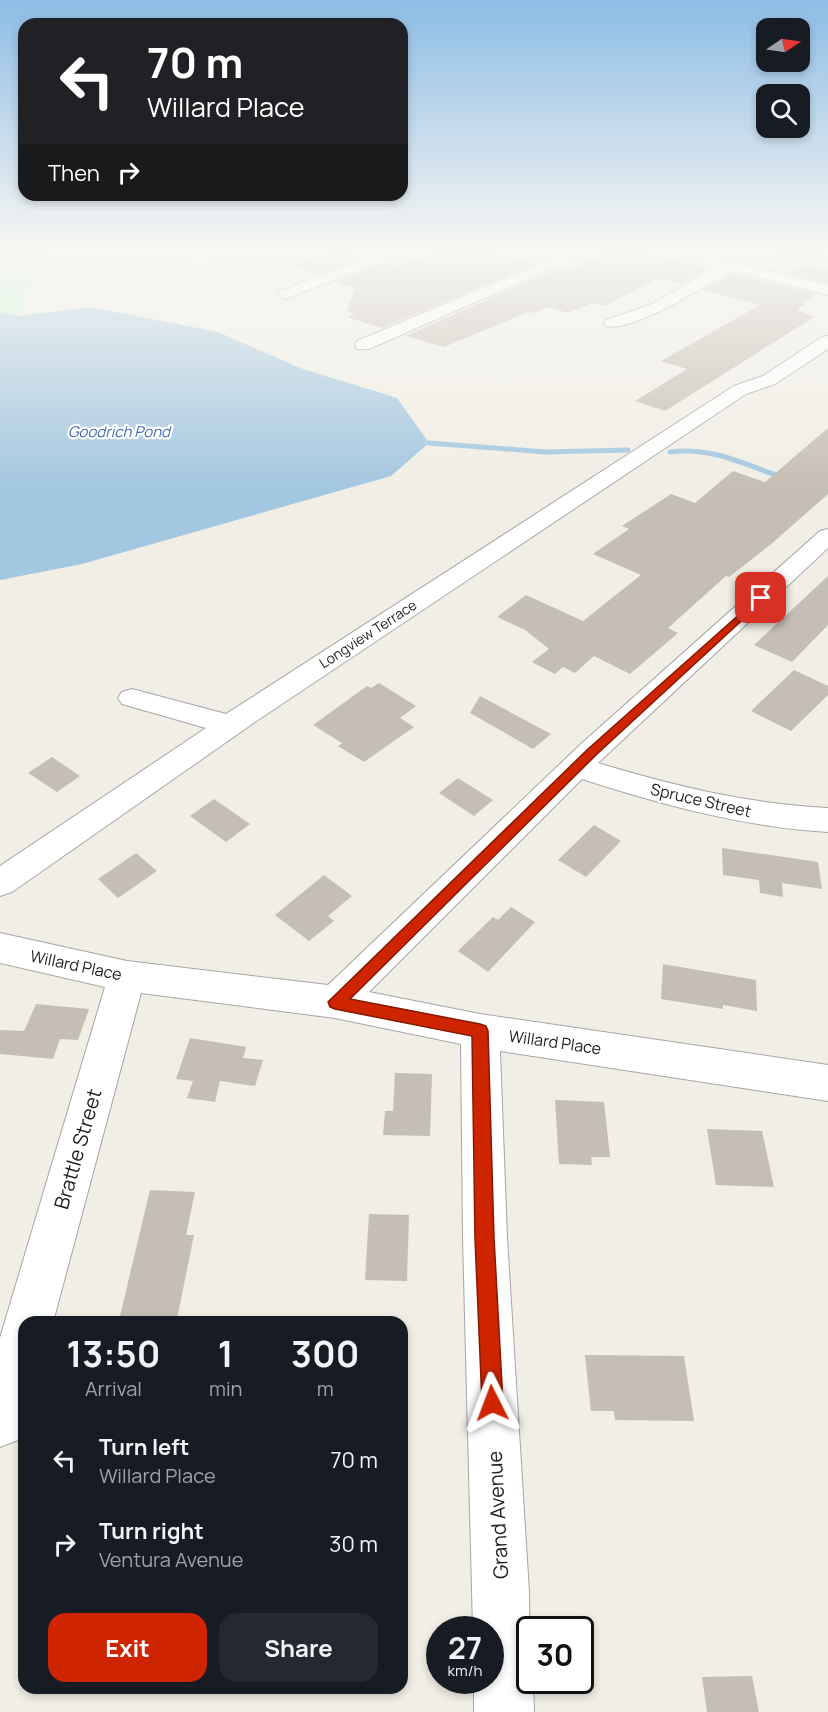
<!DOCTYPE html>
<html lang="en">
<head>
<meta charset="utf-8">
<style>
  :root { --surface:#171b24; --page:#242831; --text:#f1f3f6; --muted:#9ea1a6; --accent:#ce2500 }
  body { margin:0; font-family:Manrope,sans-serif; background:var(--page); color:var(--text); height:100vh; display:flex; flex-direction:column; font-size:22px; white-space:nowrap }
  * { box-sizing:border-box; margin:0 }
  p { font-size:20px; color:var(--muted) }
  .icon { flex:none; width:33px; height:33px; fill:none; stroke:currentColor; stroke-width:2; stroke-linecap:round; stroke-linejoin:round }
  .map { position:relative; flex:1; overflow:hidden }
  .details { position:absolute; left:18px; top:1316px; width:390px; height:378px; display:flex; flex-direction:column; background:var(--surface); border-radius:18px; box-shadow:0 3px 9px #0003 }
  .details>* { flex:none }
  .hud { position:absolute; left:18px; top:18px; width:390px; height:183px; border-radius:18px; box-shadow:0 3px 9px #0003; background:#202124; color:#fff; overflow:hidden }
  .needle { width:39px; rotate:77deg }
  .controls { position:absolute; left:756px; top:18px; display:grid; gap:12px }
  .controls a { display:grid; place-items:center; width:54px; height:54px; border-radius:12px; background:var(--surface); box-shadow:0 3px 9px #0003; font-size:30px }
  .speed { position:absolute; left:426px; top:1616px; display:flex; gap:12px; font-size:30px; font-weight:700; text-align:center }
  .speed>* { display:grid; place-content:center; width:78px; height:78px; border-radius:50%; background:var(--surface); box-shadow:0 3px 9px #0003; line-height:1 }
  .speed small { font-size:15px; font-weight:400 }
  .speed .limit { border:3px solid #111; border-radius:9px; background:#fff; color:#111 }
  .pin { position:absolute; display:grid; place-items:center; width:51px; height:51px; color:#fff; margin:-26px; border-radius:12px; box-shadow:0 3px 9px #0006 }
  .me { position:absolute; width:66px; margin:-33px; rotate:357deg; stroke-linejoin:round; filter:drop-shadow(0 0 4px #0008) }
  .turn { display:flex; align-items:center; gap:21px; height:126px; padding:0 30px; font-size:27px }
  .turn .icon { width:78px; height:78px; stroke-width:2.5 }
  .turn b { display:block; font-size:42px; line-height:51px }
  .then { display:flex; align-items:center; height:57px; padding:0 30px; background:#0003; gap:12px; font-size:22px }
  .eta { display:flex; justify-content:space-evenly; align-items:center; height:102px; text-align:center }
  .eta b { font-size:36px; font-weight:700; line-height:42px }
  .action { display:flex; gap:12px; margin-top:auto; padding:12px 30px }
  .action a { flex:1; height:69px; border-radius:18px; background:var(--accent); color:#fff; font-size:24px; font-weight:700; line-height:69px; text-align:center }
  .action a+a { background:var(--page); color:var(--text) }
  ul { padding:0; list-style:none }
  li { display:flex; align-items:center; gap:18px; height:84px; padding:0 30px }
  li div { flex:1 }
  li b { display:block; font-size:22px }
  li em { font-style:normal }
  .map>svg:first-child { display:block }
  .park { fill:#c0fccf }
  .water { fill:#a3c7e0 }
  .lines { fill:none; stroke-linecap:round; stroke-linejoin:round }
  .stream { stroke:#a3c7e0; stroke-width:5 }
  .building { fill:#c5beb4 }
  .minor-casing { stroke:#a6a6a6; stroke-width:2 }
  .minor { fill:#fff; fill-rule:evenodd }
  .route { fill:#ce2500; stroke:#861800; stroke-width:1.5 }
  .labels { text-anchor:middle; stroke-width:4.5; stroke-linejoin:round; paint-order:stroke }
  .far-street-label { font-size:14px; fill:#1f1f1f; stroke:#fff }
  .far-water-label { font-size:15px; font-style:italic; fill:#4669b4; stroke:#fff }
  .street-label { font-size:16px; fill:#1f1f1f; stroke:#fff }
  .near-street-label { font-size:20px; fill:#1f1f1f; stroke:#fff }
</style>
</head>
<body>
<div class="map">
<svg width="828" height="1712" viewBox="0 0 828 1712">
  <rect width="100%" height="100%" fill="#f0eee5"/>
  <path class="park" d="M0,248H49L18,316L0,312Z"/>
  <path class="water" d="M744,248H794L828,255V264Z
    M90,307L218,332L300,368L397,398L429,443L391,476L82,564L0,580V312L18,316Z"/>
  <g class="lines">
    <path class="stream" d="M429,443L546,452L628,450
      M670,452C710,446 747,465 784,478"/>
  </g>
  <path class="building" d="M449,248H472L535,264L382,328L347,317L354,314L347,311L355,288L336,282L385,263L395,266L411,262Z
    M619,248L709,268L681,284L658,278L604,306L592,303L568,313L548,307L534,313L528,312L444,347L405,336L556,269L566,271Z
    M337,250L363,257L317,275L292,266Z
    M804,265L828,271V283L789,273Z
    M731,274L816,294L801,303L805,304L797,310L814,317L665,411L635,401L687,369L661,361L760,305L703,290Z
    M828,428V494L770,545L729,577L726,576L668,628L678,633L630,674L594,656L575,673L563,667L555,674L532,662L549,649L525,630L497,617L526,595L583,621L641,575L593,554L629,529L622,526L671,494L695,503L733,471L765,482Z
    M828,576V625L792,662L754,645Z
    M794,670L828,686V695L791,731L751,711Z
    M379,683L416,706L400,718L414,727L364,762L338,746L342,743L313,725L367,686L371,688Z
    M480,696L551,734L533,749L470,713Z
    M52,757L80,776L57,792L28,773Z
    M458,778L493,800L474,816L439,793Z
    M214,799L250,824L226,842L190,816Z
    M594,825L621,841L586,877L558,860Z
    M722,848L818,862L822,889L782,883L783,897L760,893L759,880L723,875Z
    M136,853L157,871L118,898L98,879Z
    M324,875L352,896L328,916L334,921L309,941L275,915Z
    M511,907L535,922L488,972L458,951L493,917L498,920Z
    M663,964L756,980L757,1011L723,1005V1009L661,999Z
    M36,1004L89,1009L78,1040L60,1039L53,1059L0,1054V1030L24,1031Z
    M190,1038L246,1047L243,1058L263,1060L255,1086L220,1081L215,1102L187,1098L193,1081L176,1079Z
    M395,1073L432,1074L430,1136L383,1135L385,1111H393Z
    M555,1100L604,1102L610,1157H591L592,1165L559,1164Z
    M707,1129L762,1131L774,1187L716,1185Z
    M150,1190L195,1192L186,1235H194L177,1319L120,1316Z
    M369,1214L409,1215L407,1281L365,1280Z
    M585,1355L684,1356L694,1421L615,1420L614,1411H591Z
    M752,1676L759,1712H707L702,1677Z"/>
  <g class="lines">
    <defs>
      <path id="minor" d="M221,248H242L240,251L199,265H189L187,262L189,259Z
        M393,248H413L411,251L290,297L285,299L277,294L280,291Z
        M578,248H597L369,349H357L355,345L357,341Z
        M662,248H684L714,258L828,285V295L731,271C707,285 632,333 606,326L604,323L606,320L652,304L716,267L664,251Z
        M828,336V349L775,384L746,394L255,722L12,892L0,896V866L206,728L122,704L118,698L122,692L132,689L226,714L734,386L763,376L822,337Z
        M828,529V548L598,763C674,786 749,804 828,808V832C743,827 663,805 582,779L369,992L480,1014L828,1065V1101L500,1051L507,1238L529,1592L530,1680H533L534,1712H474V1680H490V1629H473L463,1238L461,1044L335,1018L141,993L53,1322H24V1425L18,1440L0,1447V1338L105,987L0,963V933L127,961L328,985L581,744L820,531Z"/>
    </defs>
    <use href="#minor" class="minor-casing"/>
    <use href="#minor" class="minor"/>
  </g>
  <linearGradient id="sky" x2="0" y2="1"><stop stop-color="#8cbce5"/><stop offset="0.51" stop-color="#f8f7f3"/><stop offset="1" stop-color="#f8f7f3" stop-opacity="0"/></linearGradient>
  <rect width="828" height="488" fill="url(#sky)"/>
  <path class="route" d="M761,595L764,596V600L597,754L350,999L480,1024L486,1026L488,1031L494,1238L503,1403L500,1410L492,1413L485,1410L482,1403L475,1238L472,1036L335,1009L330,1007L328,1002L588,749Z"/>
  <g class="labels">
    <g class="far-street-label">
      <text transform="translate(368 634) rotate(-33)" y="5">Longview Terrace</text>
    </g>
    <g class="far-water-label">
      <text x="119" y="437">Goodrich Pond</text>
    </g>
    <g class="street-label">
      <text transform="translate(701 800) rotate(13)" y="6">Spruce Street</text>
      <text transform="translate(76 965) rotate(12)" y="6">Willard Place</text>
      <text transform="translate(555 1042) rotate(8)" y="6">Willard Place</text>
    </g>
    <g class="near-street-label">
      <text transform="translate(78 1149) rotate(-74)" y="7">Brattle Street</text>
      <text transform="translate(498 1515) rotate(-93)" y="7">Grand Avenue</text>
    </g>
  </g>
</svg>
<div class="controls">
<a><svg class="needle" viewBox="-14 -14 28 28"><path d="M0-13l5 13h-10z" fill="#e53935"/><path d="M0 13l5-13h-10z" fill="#9ea1a6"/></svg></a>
<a><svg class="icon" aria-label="search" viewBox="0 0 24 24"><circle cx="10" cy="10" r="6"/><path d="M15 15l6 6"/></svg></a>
</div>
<div class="speed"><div>27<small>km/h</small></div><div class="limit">30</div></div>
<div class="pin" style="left:761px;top:598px;background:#d93025"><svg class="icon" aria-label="arrive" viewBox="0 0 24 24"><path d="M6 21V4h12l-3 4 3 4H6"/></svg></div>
<svg class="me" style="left:492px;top:1403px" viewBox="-20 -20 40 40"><path d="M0-17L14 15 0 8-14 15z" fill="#ce2500" stroke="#fff" stroke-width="4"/></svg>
<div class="hud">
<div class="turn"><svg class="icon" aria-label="left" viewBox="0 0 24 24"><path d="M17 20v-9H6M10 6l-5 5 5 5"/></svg><div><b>70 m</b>Willard Place</div></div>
<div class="then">Then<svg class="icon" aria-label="right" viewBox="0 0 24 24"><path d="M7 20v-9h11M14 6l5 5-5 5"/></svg></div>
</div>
<section class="details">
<div class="eta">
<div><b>13:50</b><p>Arrival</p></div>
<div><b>1</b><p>min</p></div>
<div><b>300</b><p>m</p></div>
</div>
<ul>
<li><svg class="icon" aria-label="left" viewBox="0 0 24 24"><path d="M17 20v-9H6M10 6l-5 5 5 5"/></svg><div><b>Turn left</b><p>Willard Place</p></div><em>70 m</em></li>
<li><svg class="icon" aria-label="right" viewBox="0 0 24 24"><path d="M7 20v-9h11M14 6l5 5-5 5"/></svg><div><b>Turn right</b><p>Ventura Avenue</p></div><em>30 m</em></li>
</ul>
<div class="action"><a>Exit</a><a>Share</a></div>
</section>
</div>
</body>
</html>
